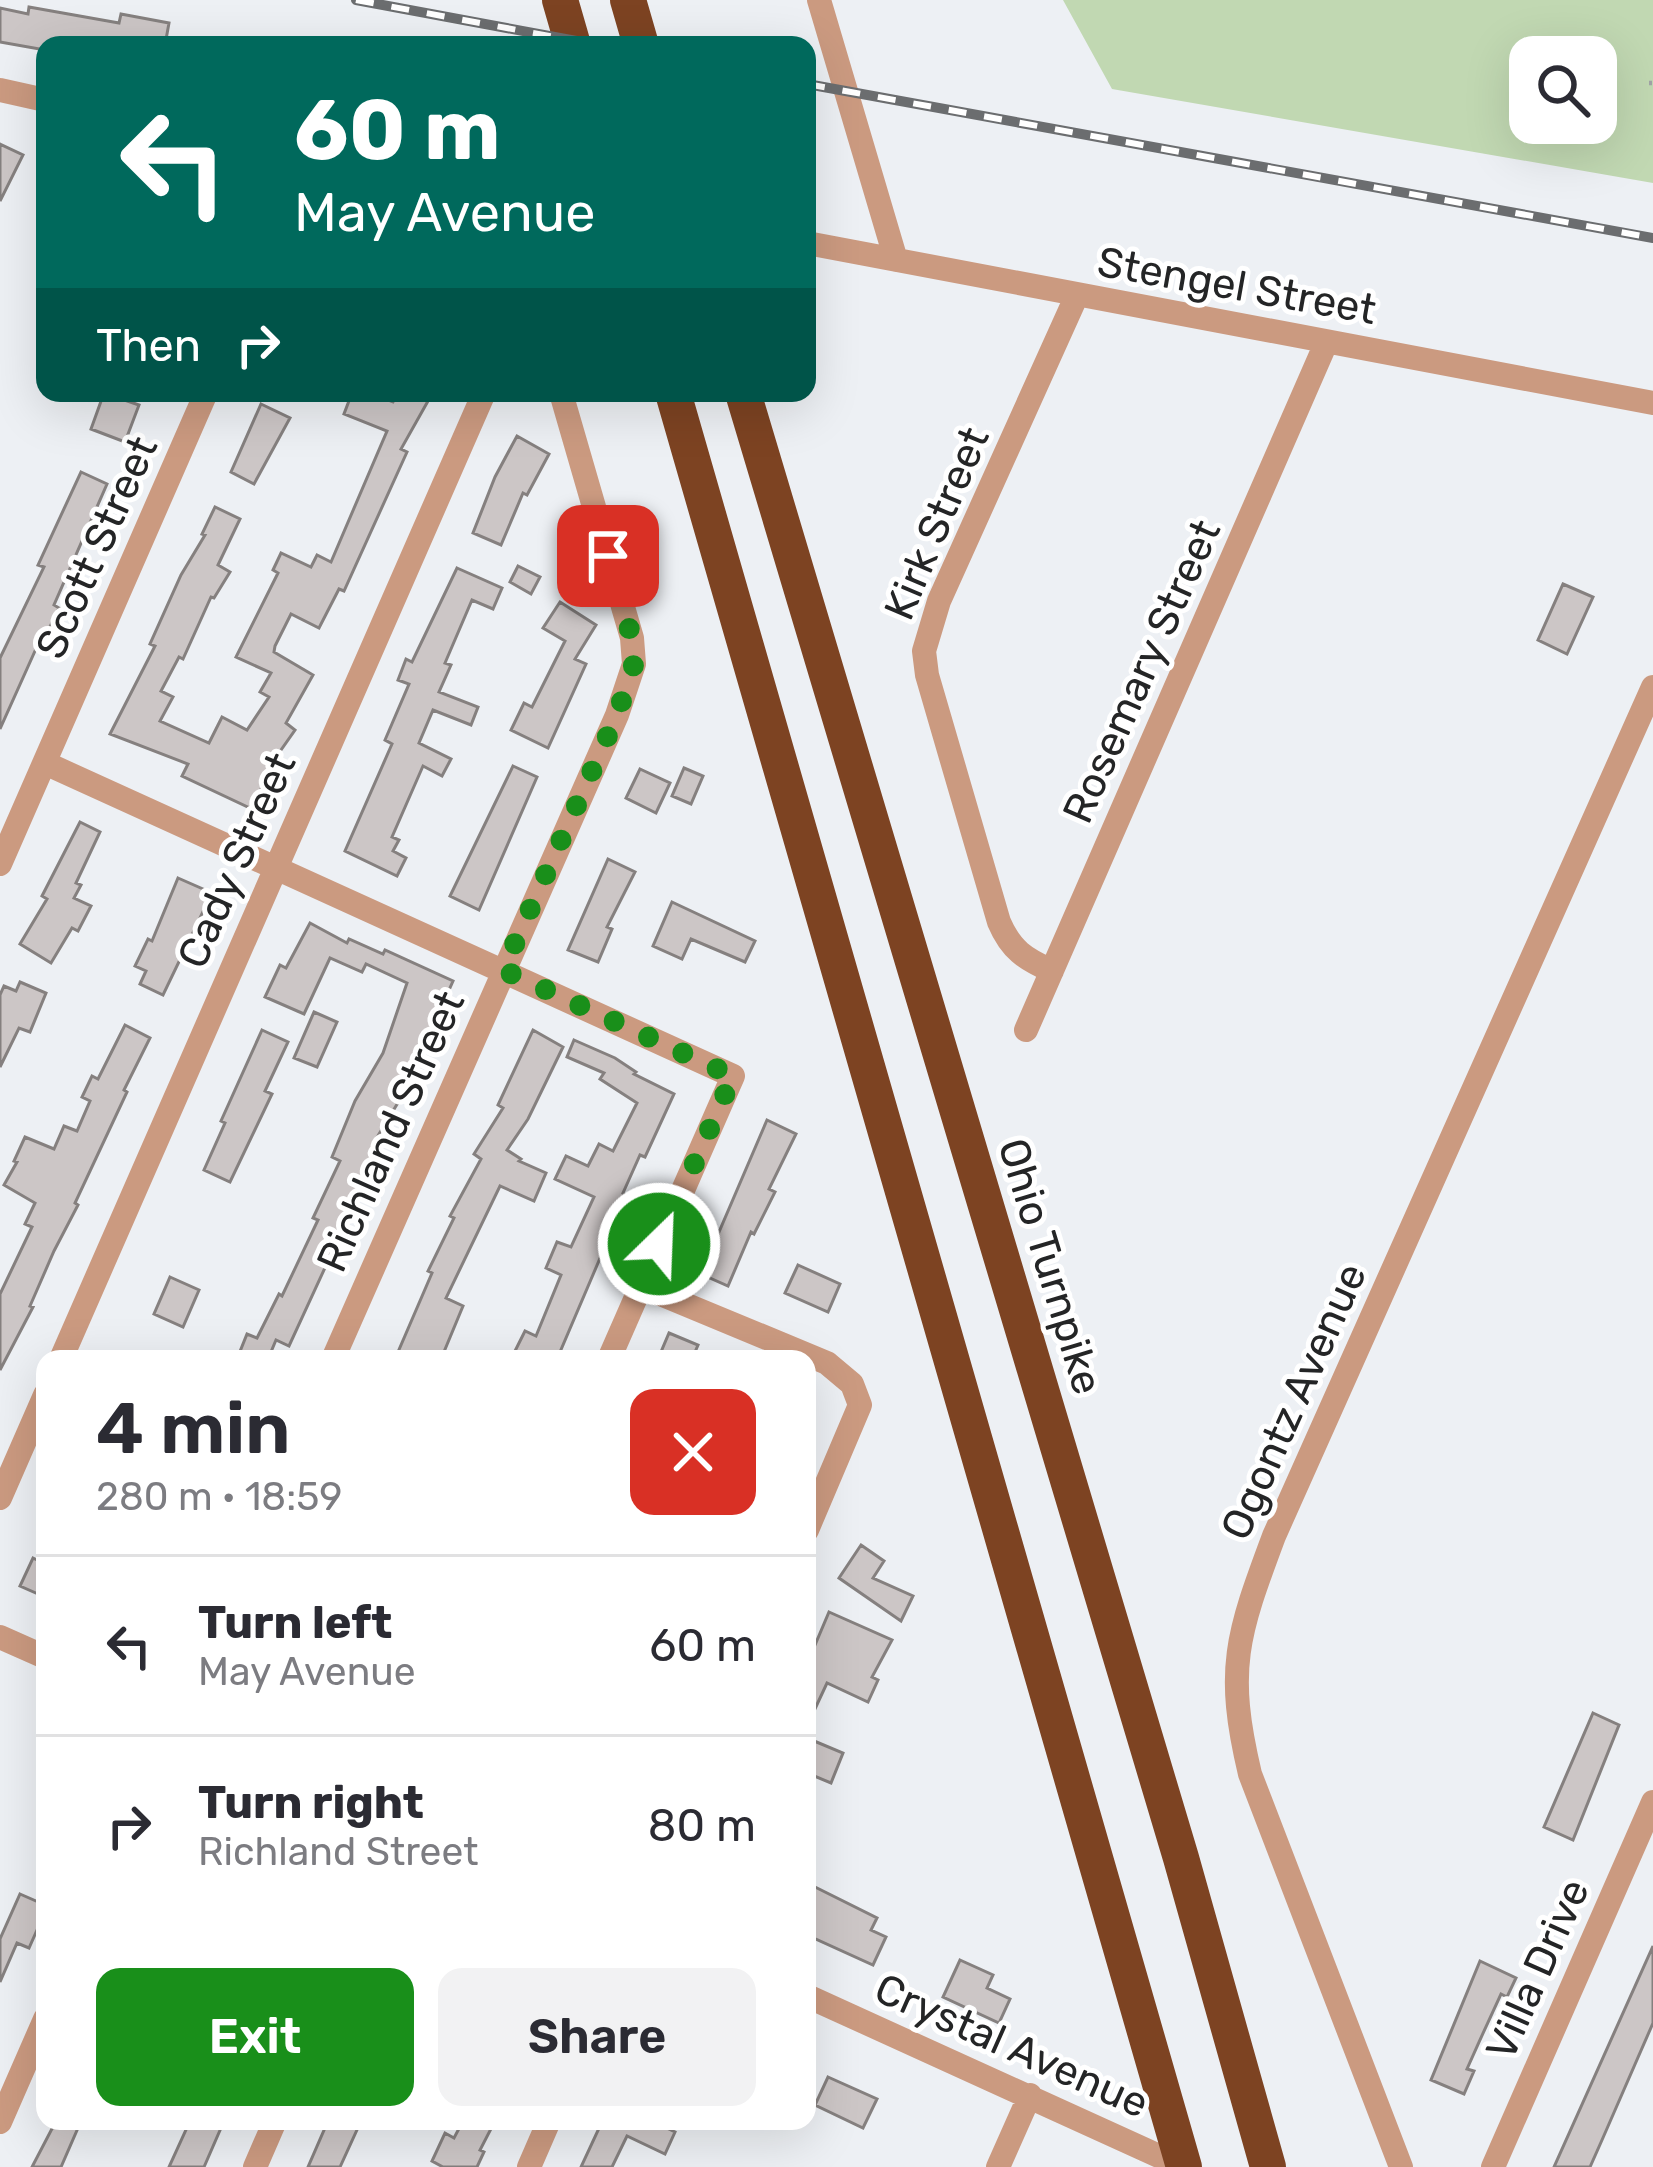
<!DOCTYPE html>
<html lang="en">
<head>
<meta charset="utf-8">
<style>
  :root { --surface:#fff; --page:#f2f2f3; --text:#2b2b33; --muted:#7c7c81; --line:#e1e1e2; --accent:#198f1a }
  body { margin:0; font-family:Rubik,sans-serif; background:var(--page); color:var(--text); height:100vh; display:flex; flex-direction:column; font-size:45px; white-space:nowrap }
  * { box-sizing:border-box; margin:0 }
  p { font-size:39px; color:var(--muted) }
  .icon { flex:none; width:66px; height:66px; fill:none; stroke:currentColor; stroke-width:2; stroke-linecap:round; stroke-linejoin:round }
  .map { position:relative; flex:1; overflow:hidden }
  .sheet { position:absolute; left:36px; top:1350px; width:780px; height:780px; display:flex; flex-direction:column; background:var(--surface); border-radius:24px; box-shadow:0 12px 48px #0002 }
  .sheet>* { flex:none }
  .guide { position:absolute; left:36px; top:36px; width:780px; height:366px; border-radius:24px; box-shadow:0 12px 48px #0002; background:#00695c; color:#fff; overflow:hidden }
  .tools { position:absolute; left:1509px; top:36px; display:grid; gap:24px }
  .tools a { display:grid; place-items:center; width:108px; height:108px; border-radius:24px; background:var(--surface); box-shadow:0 12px 48px #0002; font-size:60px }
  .pin { position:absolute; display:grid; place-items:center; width:102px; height:102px; color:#fff; margin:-51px; border-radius:24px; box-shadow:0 6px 18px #0006 }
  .me { position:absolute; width:132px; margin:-66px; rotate:24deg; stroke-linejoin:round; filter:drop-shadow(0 0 9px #0008) }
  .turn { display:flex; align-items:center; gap:42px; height:252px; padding:0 60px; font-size:54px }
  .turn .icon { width:156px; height:156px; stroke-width:2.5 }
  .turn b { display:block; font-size:84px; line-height:102px }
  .then { display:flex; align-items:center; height:114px; padding:0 60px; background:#0003; gap:24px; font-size:45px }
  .round { display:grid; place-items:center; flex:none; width:126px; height:126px; border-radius:24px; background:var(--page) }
  .head { display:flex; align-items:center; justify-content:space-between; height:204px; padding:0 60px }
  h1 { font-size:72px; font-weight:600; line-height:90px }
  .button { display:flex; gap:24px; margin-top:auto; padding:24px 60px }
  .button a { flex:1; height:138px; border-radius:24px; background:var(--accent); color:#fff; font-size:48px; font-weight:600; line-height:138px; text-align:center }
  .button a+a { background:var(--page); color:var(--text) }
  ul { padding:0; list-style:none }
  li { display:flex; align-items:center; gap:36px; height:180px; padding:0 60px; border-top:3px solid var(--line) }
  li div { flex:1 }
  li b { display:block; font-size:45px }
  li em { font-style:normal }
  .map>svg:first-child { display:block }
  .green { fill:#c1d8b2; fill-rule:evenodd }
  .building { fill:#ccc6c6; stroke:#85807f; stroke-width:3 }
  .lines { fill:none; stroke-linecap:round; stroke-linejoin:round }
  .path { stroke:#a1a3a6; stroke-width:4.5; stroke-dasharray:3 9; stroke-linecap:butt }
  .minor { stroke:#cb9a80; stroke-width:24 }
  .motorway { stroke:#7d4322; stroke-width:36 }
  .rail-casing { stroke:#6b6d6f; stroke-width:10 }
  .rail { stroke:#fff; stroke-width:6; stroke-dasharray:18; stroke-linecap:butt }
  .route { stroke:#198f1a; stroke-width:21; stroke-dasharray:0 37.8 }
  .labels { text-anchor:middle; stroke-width:10; stroke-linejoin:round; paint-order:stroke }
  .street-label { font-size:42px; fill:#242526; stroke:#fff }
</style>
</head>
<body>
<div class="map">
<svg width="1653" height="2167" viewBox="0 0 1653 2167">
  <rect width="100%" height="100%" fill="#edf0f4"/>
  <path class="green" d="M1063,0H1653V183L1112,89ZM1530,57H1596V123H1530Z"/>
  <path class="building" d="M29,7L119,23L121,14L169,23L165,45H45V50L0,42V8L28,14Z
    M0,144L23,155L0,201Z
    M104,393L139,405L125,442L91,429Z
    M352,393H370L393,402L398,393H414L428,401L401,449L407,452L344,591L339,589L319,628L291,614L275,646L274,652L313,675L286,723L295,730L274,760L252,809L182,776L188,764L110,734L155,646L150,644L181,575L205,535L202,534L215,507L240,519L218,565L230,572L214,598L211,597L183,659L179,657L161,691L173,697L160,721L209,743L222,717L247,730L269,697L260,692L271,673L236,657L278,573L273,570L281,553L311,567L317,555L331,562L387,431L344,414Z
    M261,404L290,418L254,484L231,472Z
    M517,436L549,454L527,495L523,493L501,545L473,533L495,477Z
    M81,472L107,484L54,605L59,608L47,633L44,631L0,729V658L44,567L38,565Z
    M518,566L540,577L531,594L510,582Z
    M457,568L502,588L493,609L472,600L445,663L451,665L439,692L478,707L471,725L433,710L419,743L451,759L442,776L423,766L392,837L399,840L393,851L406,858L397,876L345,851L392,744L385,740L409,684L398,680L406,659L412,662Z
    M1563,584L1593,597L1567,654L1538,640Z
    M560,602L596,625L575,659L586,664L548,748L511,730L524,703L532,707L565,641L543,628Z
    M513,766L537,777L479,910L450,896Z
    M684,768L703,776L691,804L672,796Z
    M640,769L670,783L656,813L626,798Z
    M80,822L100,832L76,883L81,885L74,898L91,906L78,931L72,928L51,963L20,944L47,899L42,896Z
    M608,859L635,872L607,927L612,929L598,962L568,950Z
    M178,878L212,893L163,995L140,984L146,971L135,966L148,939L152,941Z
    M672,902L755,941L745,962L691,939L682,959L653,946Z
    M310,923L347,943L349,939L383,954L385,950L453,981L402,1096L376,1139L381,1141L358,1196L289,1346L276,1340L268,1359H237L247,1334L257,1338L279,1294L282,1296L318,1220L313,1218L340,1161L332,1157L355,1101L383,1053L407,983L366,964L362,972L330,958L304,1014L265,997L280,965L286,968Z
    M20,982L46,993L30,1032L19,1028L0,1067V995L4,986L16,991Z
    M314,1012L337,1022L317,1067L294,1058Z
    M125,1025L150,1038L124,1090L127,1092L75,1203L78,1205L54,1251L30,1306L33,1307L0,1370V1294L32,1227L25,1224L35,1203L4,1185L17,1162L14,1161L25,1137L54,1149L64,1126L77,1131L90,1101L82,1097L92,1076L98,1079Z
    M262,1030L288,1042L265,1091L272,1094L230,1182L204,1170L225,1123L221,1121Z
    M533,1030L563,1047L528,1119L507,1150L521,1159L519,1161L546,1173L534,1201L500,1186L446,1298L463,1306L441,1359H395L432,1273L428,1271L454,1218L450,1216L481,1159L474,1154L503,1108L498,1105Z
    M574,1040L615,1058L636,1072L634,1074L674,1094L645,1157L640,1155L623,1193L627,1195L557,1359H511L525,1331L536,1336L561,1275L546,1268L557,1242L571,1247L594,1197L555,1179L566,1156L588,1166L599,1144L613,1151L637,1103L600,1079L604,1073L567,1057Z
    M767,1120L796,1134L769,1189L775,1192L754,1234L751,1232L728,1286L701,1274Z
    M798,1265L840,1284L828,1312L785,1293Z
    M170,1277L199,1290L183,1327L154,1314Z
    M669,1333L698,1345L692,1359H658Z
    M861,1545L884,1561L873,1578L913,1596L901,1621L839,1578Z
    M33,1558L45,1564V1597L20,1586Z
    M829,1612L892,1640L872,1677L878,1680L868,1702L827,1683L807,1726V1664Z
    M1593,1713L1619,1725L1573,1840L1544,1827Z
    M807,1738L843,1753L831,1783L807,1773Z
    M807,1883L877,1918L871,1930L886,1937L873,1965L807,1935Z
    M20,1894L45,1905V1912L29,1948L17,1943L0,1982V1939Z
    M1653,1946V2023L1602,2140L1590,2167H1554Z
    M960,1960L993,1975L987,1988L1010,1999L999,2023L943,1997Z
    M1480,1961L1516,1978L1507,1997L1501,1994L1479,2042L1467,2069L1474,2071L1464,2094L1431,2080Z
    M828,2077L877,2099L863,2128L815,2105Z
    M56,2121H81L61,2167H32Z
    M190,2121H224L204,2167H169Z
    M328,2121H361L340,2167H308Z
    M463,2121H495L480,2150L484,2152L477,2167H443L432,2161L445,2133L454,2138Z
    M595,2121H652L675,2132L665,2154L627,2136L612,2167H581L601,2124Z"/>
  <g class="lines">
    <path class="path" d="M1649,83H1653"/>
    <path class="minor" d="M819,0L896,260
      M0,90L45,100
      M807,243L1653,403
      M45,763L733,1076L609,1359
      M0,864L206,393
      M1052,971C1025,959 1011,950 999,922L927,675L924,651L939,601L1077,295
      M1026,1030L1326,343
      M641,1286L827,1363L852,1384L860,1405L807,1530
      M61,1359L484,393
      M333,1359L617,715L634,664L632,638L561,393
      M0,1498L45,1395
      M0,1637L45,1657
      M807,1996L1183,2167
      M0,2122L45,2019
      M255,2167L275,2121
      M529,2167L549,2121
      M998,2167L1030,2095
      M1401,2167L1250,1774C1225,1669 1237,1635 1274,1536L1653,687
      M1493,2167L1653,1802"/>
    <path class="motorway" d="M560,0L573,45
      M628,0L641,45
      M673,393L1184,2167
      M743,393L1181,1858L1268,2167"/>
    <defs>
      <path id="rail" d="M356,0L598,45
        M807,84L1653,238"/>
    </defs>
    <use href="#rail" class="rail-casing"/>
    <use href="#rail" class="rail"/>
  </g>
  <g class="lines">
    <path class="route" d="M608,556L632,638L634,664L617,715L503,970L733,1076L659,1244"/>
  </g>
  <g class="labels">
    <g class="street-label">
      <text transform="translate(1237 285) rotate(10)" y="15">Stengel Street</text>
      <text transform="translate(936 523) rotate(-67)" y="15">Kirk Street</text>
      <text transform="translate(96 547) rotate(-66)" y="15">Scott Street</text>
      <text transform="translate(1141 671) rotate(-66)" y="15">Rosemary Street</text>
      <text transform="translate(236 860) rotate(-66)" y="15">Cady Street</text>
      <text transform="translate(390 1131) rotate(-66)" y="15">Richland Street</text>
      <text transform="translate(1051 1266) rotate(73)" y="15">Ohio Turnpike</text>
      <text transform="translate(1293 1401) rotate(-66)" y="15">Ogontz Avenue</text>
      <text transform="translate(1537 1969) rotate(-66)" y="15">Villa Drive</text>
      <text transform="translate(1012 2045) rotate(24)" y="15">Crystal Avenue</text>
    </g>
  </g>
</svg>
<div class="tools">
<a><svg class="icon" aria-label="search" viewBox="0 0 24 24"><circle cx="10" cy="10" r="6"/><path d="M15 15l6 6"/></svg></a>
</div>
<div class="pin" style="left:608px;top:556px;background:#d93025"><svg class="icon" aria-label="arrive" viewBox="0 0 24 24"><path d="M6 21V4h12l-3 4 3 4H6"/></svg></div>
<svg class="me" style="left:659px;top:1244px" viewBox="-20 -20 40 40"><circle r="17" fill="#198f1a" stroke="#fff" stroke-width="3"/><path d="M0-11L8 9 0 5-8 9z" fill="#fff"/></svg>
<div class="guide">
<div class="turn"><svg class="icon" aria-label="left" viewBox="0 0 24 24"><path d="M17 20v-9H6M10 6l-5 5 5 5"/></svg><div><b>60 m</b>May Avenue</div></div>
<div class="then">Then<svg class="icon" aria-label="right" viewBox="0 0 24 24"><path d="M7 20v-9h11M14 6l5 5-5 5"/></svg></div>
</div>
<section class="sheet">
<div class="head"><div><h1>4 min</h1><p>280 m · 18:59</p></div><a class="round" style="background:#d93025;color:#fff"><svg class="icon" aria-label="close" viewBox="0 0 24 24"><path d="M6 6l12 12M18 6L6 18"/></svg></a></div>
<ul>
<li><svg class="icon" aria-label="left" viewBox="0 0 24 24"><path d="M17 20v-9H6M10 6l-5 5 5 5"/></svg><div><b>Turn left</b><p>May Avenue</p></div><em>60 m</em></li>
<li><svg class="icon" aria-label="right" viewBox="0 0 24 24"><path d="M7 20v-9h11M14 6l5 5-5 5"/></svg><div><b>Turn right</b><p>Richland Street</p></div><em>80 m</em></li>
</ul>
<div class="button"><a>Exit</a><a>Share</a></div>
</section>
</div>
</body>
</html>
